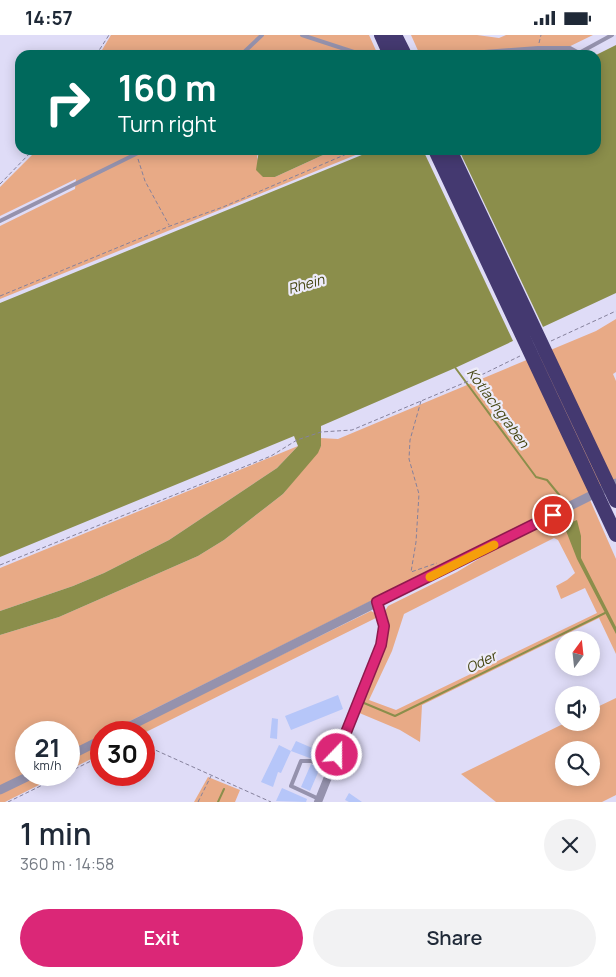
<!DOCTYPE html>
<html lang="en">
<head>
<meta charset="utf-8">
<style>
  :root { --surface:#fff; --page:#f2f2f3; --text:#1f2937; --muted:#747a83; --accent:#db2777 }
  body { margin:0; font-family:Manrope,sans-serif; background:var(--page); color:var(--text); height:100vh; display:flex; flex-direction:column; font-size:19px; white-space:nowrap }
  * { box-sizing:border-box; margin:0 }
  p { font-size:16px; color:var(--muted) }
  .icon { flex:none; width:28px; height:28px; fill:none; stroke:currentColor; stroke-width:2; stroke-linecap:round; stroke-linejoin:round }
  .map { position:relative; height:767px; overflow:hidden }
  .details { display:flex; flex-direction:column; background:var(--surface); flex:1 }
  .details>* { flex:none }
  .banner { position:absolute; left:15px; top:15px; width:586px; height:105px; border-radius:15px; box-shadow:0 2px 12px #0003; background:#00695c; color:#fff; overflow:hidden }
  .needle { width:32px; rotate:15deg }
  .fabs { position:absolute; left:555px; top:596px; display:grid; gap:10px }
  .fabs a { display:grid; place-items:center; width:45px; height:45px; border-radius:50%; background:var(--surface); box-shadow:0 2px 12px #0003; font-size:25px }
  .speed { position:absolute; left:15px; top:686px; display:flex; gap:10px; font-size:25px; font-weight:700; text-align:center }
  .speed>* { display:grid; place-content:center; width:65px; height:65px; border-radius:50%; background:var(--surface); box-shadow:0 2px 12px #0003; line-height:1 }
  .speed small { font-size:12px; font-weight:400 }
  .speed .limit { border:8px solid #d22; background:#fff; color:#111 }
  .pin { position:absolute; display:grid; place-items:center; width:42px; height:42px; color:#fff; margin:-21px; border:2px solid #fff; border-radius:50%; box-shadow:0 1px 5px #0007 }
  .me { position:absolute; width:55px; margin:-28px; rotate:22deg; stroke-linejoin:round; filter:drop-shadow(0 0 4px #0008) }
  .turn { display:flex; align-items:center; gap:18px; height:105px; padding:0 20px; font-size:22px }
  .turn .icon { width:65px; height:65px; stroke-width:2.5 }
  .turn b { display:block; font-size:35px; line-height:42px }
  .round { display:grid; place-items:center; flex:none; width:52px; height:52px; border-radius:26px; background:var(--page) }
  .summary { display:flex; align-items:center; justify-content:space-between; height:85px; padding:0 20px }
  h1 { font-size:30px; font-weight:600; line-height:38px }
  .cta { display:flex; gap:10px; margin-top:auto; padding:10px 20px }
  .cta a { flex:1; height:58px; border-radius:30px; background:var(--accent); color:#fff; font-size:20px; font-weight:600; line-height:58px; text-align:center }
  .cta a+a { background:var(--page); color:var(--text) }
  .status { display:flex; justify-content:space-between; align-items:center; height:35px; padding:0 25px; background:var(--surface); direction:ltr }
  .status svg { height:14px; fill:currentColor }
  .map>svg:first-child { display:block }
  .green { fill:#e8aa86; fill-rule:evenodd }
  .water { fill:#8b8e4b }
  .pier { fill:#dfdcf7 }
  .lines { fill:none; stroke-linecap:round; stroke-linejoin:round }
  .stream { stroke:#8b8e4b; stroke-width:2 }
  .building { fill:#b6c6f9 }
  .path { stroke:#85819c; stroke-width:1; stroke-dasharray:4 2.5; stroke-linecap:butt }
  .service { stroke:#9592ad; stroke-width:4 }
  .minor { stroke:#9592ad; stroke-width:8 }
  .tertiary { stroke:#9592ad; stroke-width:9 }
  .motorway { stroke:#443970; stroke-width:14 }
  .motorway-bridge { stroke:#443970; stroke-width:14 }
  .route-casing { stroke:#8e194d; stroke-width:12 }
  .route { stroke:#db2777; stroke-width:9 }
  .slow { stroke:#f59e0b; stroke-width:9 }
  .labels { text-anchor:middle; stroke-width:4.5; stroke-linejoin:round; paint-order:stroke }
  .water-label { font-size:14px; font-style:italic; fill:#43440f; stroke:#edebf9 }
</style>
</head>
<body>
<div class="status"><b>14:57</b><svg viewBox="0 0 49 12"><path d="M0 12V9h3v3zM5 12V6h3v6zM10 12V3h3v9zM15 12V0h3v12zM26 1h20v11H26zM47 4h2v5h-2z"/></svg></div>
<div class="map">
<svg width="616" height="767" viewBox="0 0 616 767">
  <rect width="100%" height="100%" fill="#dfdcf7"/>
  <path class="green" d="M111,0H369L378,20H99Z
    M411,0H477L499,3L506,0H593L552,20H420Z
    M37,115H259L257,122L263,142H275L334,115H368L0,264V191L75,154L76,144L0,181V152Z
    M616,284V337L613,339L616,346V444L108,697L101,698V701L69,717V698H26V739L0,752V600L59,582L198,521L224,505L283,459L321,411L320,403L338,404L596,296Z
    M298,411L277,433L169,505L104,538L73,551L0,576V533Z
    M590,465L616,524V619L599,583L422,670L420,707L400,695L357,677L385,586V576L388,571L457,537L500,511ZM554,503L558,505L575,538L567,545L556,551L561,564L585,553L597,578L396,675L369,665L392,616L404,579Z
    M371,576L380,581L144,698H122Z
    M616,663V760L602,767H496L461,739L565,688H591V675ZM564,715H591V742H564Z
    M101,708V719L69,735V724Z
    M37,740H59L5,767H0V759Z
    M208,742L240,755L235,767H194Z"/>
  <path class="water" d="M616,10V258L455,333L321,391V411L318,418L283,459L224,505L198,521L59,582L0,600V576L73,551L104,538L169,505L277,433L298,411L294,401L0,522V268L374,115H596V20Z
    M259,115H334L275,142H263L256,135Z
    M577,485L581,501V523L616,592V599L577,524L563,488L568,486L570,488Z"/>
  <path class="pier" d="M423,115H459L544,294L514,308Z"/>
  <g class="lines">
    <path class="stream" d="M454,331L536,442L547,445L565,467
      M364,668L395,681L605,578
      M218,767L224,754"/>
  </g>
  <path class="building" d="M338,660L343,674L291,695L285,681Z
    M272,683L278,684L277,704L270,703Z
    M296,706L317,715L316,718H318L315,725L291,716Z
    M279,710L291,716L281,738L278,737L273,752L261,747Z
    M311,729L320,733L310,756L301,752Z
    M282,753L307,764L306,767L276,766Z
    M349,758L362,767H349L345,765Z"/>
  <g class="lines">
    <path class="path" d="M539,8L541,0
      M96,20L109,0
      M138,124L145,146L169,190
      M0,149L33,115
      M0,261L170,191L223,172L356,115
      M551,306L616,276
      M421,366L410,405L409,424L419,459L416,507L411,537L437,528
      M0,530L271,421L297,405L321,397L352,395L471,345L520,321
      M144,710L271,767
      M69,737L101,721
      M8,767L63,740
      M198,767L211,741"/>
    <path class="service" d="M302,0L363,20
      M241,20L262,0
      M446,20L538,13H570L579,18L612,0
      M0,186L144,115
      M319,764L291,751L301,726H311L331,735"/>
    <path class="minor" d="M318,767L381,610L384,591L377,567"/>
    <path class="tertiary" d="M116,698L616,448
      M69,721L101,705
      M0,755L31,740"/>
    <path class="motorway" d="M381,0L390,20
      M395,0L405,20"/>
    <path class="motorway-bridge" d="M435,115L616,500
      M450,115L616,466"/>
  </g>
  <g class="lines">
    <defs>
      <path id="route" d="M337,720L381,610L384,591L377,567L553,480"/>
    </defs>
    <use href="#route" class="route-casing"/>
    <use href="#route" class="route"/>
    <path class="slow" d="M430,542L494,510"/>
  </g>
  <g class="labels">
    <g class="water-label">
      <text transform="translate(306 249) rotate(-16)" y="5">Rhein</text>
      <text transform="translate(498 373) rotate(54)" y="5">Kotlachgraben</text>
      <text transform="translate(481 627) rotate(-26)" y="5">Oder</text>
    </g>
  </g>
</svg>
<div class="fabs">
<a><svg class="needle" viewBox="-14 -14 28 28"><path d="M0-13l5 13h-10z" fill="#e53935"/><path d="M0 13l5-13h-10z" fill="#747a83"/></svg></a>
<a><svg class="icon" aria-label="sound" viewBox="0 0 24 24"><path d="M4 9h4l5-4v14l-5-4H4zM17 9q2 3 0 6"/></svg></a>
<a><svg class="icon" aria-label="search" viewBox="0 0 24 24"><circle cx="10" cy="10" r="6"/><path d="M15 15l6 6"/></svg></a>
</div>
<div class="speed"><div>21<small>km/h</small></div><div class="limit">30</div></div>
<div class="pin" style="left:553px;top:480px;background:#d93025"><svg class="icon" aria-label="arrive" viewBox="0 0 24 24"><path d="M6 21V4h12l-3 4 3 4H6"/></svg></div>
<svg class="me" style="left:337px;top:720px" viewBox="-20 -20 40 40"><circle r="17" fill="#db2777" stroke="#fff" stroke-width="3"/><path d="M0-11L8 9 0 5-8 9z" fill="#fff"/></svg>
<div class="banner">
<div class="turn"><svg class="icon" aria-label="right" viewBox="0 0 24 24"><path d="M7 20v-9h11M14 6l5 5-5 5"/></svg><div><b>160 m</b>Turn right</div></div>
</div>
</div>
<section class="details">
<div class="summary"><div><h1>1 min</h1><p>360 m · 14:58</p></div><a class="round"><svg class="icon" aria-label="close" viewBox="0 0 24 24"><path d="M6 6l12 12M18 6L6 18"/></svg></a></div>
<div class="cta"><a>Exit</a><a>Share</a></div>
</section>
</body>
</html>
